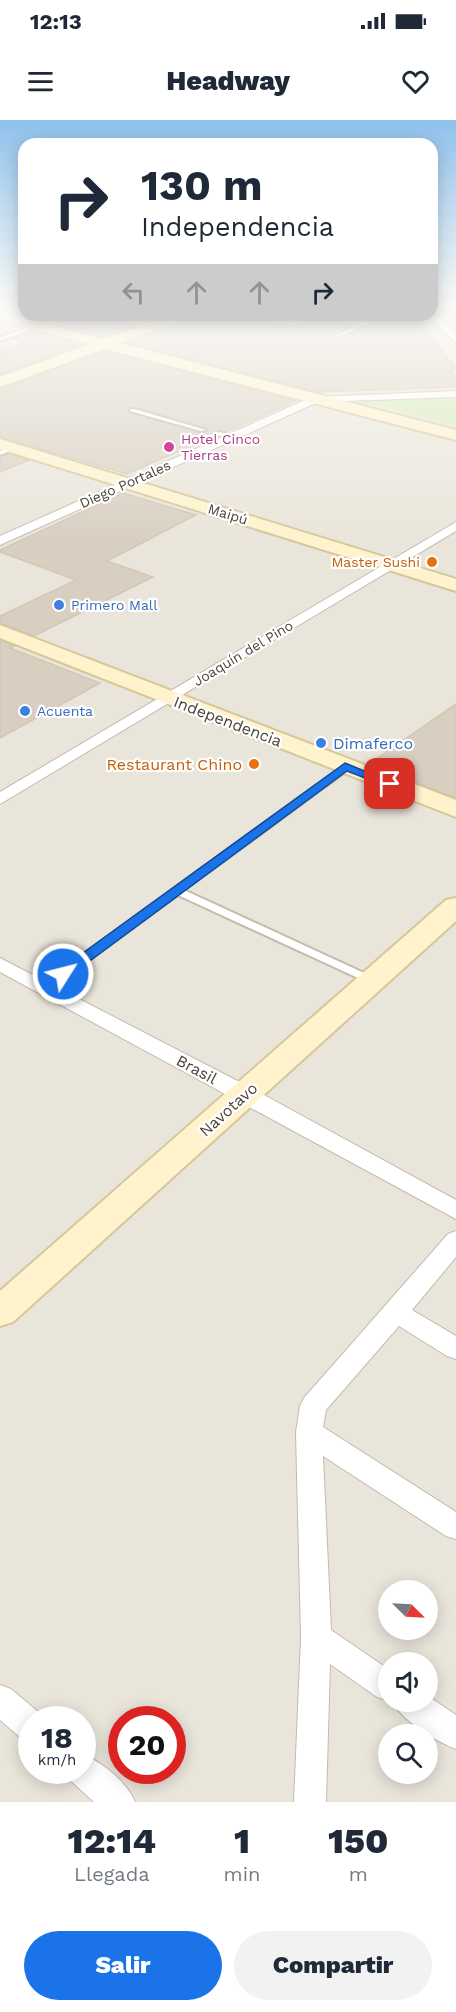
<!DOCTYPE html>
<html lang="es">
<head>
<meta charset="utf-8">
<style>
  :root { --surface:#fff; --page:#f2f2f3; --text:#1f2937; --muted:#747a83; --accent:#1a73e8 }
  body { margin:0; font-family:"Work Sans",sans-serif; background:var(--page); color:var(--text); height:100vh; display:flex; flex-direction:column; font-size:22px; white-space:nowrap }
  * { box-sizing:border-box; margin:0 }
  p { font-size:20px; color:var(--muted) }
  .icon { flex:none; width:33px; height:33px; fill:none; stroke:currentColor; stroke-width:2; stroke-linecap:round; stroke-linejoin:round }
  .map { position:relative; height:1682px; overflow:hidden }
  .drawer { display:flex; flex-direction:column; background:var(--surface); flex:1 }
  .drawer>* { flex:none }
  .top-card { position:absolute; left:18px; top:18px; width:420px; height:183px; border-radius:18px; box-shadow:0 3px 15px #0003; background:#fff; color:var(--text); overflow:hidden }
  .needle { width:39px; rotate:114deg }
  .buttons { position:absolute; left:378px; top:1460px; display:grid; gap:12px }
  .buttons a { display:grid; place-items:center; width:60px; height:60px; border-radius:50%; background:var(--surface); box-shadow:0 3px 15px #0003; font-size:30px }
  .speed { position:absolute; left:18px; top:1586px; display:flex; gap:12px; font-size:30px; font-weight:700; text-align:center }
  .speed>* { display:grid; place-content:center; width:78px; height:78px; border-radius:50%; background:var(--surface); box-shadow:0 3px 15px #0003; line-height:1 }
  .speed small { font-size:15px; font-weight:400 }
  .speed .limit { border:9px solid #d22; background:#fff; color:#111 }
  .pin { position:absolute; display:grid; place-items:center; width:51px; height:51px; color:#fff; margin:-26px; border-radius:12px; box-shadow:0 3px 9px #0006 }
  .me { position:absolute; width:66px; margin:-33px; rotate:54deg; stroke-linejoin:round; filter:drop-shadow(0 0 4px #0008) }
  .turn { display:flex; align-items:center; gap:21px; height:126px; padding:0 24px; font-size:27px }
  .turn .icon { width:78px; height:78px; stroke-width:2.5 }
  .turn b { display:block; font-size:42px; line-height:51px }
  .lanes { display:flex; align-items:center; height:57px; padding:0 24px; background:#0003; justify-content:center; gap:30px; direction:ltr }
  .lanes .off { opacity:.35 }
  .eta { display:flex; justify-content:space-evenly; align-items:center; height:102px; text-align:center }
  .eta b { font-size:36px; font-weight:800; line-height:42px }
  .cta { display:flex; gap:12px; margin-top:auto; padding:12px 24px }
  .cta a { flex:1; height:69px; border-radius:36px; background:var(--accent); color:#fff; font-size:24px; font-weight:800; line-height:69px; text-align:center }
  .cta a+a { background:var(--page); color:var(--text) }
  .status { display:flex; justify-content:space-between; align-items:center; height:42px; padding:0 30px; background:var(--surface); direction:ltr }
  .status svg { height:16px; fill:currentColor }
  header { display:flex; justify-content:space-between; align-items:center; height:78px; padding:0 24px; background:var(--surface); font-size:27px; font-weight:800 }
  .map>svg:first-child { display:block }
  .residential { fill:#eae5da; fill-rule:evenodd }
  .green { fill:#d2eab5 }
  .building { fill:#d8cfc1; stroke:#d3c7b4; stroke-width:1.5; fill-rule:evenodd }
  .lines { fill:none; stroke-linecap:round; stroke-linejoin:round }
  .lane-casing { stroke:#c2bbae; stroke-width:4 }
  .street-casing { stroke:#c2bbae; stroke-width:2 }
  .secondary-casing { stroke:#d6c79b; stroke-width:4 }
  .lane { fill:#fff; fill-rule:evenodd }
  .street { fill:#fff; fill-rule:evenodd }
  .secondary { fill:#fff3cd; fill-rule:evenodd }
  .route { fill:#1a73e8; stroke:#114b97; stroke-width:1.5 }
  .hotel-dot { fill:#d1479c; stroke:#fff; stroke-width:2 }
  .food-dot { fill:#e8710a; stroke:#fff; stroke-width:2 }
  .shop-dot { fill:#3f7fe0; stroke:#fff; stroke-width:2 }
  .labels { text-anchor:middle; stroke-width:4.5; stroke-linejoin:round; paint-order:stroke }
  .far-hotel-label { font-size:14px; fill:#b23c85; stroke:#fff; text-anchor:start }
  .far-street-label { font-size:14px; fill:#4b4439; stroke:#fff }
  .far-food-label { font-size:14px; fill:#c56008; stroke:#fff; text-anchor:end }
  .far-shop-label { font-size:14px; fill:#366cbe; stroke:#fff; text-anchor:start }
  .street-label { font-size:16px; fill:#4b4439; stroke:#fff }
  .shop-label { font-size:16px; fill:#366cbe; stroke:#fff; text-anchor:start }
  .food-label { font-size:16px; fill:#c56008; stroke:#fff; text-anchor:end }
</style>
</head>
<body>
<div class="status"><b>12:13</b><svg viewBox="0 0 49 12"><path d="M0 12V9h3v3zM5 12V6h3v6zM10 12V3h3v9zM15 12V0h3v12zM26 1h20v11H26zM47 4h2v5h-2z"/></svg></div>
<header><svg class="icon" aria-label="menu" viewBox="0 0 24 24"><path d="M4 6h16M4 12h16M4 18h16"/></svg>Headway<svg class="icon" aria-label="heart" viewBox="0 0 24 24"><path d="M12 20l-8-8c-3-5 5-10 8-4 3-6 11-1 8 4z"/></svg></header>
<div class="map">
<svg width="456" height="1682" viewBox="0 0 456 1682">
  <rect width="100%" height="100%" fill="#f6f3ec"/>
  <path class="residential" d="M0,188H24V195H432V188H456V1682H0ZM388,1470H428V1509H388ZM388,1542H428V1581H388ZM32,1599H82V1650H32ZM122,1599H172V1650H122ZM388,1614H428V1653H388Z"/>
  <path class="green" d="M456,276V306L377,285L349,284L347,281Z"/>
  <path class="building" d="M24,192V195H164L103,217L17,195Z
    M193,195H238L294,207L325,195H351L366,198L333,215L340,219L378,201L419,200L454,246L455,249H451L456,257V267L317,272L127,223L190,200Z
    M32,211L82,224L0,255V231L25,222L12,219Z
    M105,231L296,281L226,312L219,310L216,315L127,354L0,317V269ZM128,287H135L207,308L208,311L200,313L129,293Z
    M9,334L29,340L0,352V337Z
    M123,373L196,395L107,441L153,457L34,516L0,503V496L76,460L0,432V430Z
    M0,520L14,526L10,528L100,563L0,618Z
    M456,584V678L369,644Z"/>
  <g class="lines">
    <defs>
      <path id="lane" d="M18,188L24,190L0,198V194Z
        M377,195H384L340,217L335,216Z
        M35,205L40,206L0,221V217Z
        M130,289H134L206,310L201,311L130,291Z
        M220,312L232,316L233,317L230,319L218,315V313Z
        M13,326L16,328L15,329L0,335V331Z
        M346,644L350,647L349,649L184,770L377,859L378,861L377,863H369L178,775L48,870H40L39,868L40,866Z"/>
      <path id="street" d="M432,193L436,194L456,214V223L430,199L415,195H432Z
        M374,195H408C400,200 382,200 374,195Z
        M456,271V277L318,282L0,425V416L312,277Z
        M456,402V411L0,684V672Z
        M0,838L253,969L456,1080V1099L0,852Z
        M456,1111V1137L412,1190L456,1216V1239L447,1236L399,1206L326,1290L323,1307L456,1392V1419L446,1416L323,1336L331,1510L388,1549L390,1581L377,1577L330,1544L326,1682H294L301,1517L296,1312L300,1286L304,1278L448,1114Z
        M0,1565L11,1569L43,1596L44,1599H32V1622L21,1618L0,1600Z
        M428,1576L456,1595V1629C437,1622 400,1599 392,1581H428Z
        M82,1634C102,1642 127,1662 135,1682H94L71,1661L66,1650H82Z"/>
      <path id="secondary" d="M0,193L103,219L171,195H191L189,198L119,223L456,310V320L105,229L0,267V257L90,224L0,201Z
        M0,319L456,459V471L0,329Z
        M0,505L456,680V697L0,518Z
        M456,778V801L13,1202L0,1206V1171L446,780Z"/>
    </defs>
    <use href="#lane" class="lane-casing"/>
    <use href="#street" class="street-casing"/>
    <use href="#secondary" class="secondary-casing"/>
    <use href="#lane" class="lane"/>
    <use href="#street" class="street"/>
    <use href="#secondary" class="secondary"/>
  </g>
  <linearGradient id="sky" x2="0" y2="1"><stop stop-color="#8fc1ec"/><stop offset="0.44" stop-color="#fbfaf6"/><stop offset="1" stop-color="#fbfaf6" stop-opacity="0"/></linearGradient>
  <rect width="456" height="424" fill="url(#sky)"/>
  <path class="route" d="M345,643L396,664L390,667L386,666L347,651L68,857H58L56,854L58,851Z"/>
  <circle class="hotel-dot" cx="169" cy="327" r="6"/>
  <g class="food-dot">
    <circle cx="432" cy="442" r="6"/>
    <circle cx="254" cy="644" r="6"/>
  </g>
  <g class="shop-dot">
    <circle cx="59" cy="485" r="6"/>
    <circle cx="25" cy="591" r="6"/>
    <circle cx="321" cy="623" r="6"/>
  </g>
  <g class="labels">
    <g class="far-hotel-label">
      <text x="181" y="324">Hotel Cinco<tspan x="181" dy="16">Tierras</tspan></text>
    </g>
    <g class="far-street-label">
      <text transform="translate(125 364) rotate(-24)" y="5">Diego Portales</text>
      <text transform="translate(228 394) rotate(17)" y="5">Maipú</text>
      <text transform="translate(243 533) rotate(-31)" y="5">Joaquín del Pino</text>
    </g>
    <g class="far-food-label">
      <text x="420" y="447">Master Sushi</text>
    </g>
    <g class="far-shop-label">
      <text x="71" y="490">Primero Mall</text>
      <text x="37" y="596">Acuenta</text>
    </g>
    <g class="street-label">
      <text transform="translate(228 601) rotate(21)" y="6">Independencia</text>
      <text transform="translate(197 949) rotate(28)" y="6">Brasil</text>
      <text transform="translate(228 989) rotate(-42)" y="6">Navotavo</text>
    </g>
    <g class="shop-label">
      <text x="333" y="629">Dimaferco</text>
    </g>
    <g class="food-label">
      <text x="242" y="650">Restaurant Chino</text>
    </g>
  </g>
</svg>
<div class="buttons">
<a><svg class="needle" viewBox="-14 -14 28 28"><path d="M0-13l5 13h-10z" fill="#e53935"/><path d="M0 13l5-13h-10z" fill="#747a83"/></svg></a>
<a><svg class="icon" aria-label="sound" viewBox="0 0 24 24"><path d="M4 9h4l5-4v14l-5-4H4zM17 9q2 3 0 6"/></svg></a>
<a><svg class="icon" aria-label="search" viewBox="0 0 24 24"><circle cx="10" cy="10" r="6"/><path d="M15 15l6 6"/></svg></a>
</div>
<div class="speed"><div>18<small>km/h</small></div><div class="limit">20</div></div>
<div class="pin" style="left:390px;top:664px;background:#d93025"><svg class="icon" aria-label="arrive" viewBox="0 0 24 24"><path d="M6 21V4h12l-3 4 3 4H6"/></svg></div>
<svg class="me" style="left:63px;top:854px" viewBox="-20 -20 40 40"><circle r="17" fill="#1a73e8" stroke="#fff" stroke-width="3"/><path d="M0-11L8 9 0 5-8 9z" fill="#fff"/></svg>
<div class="top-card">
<div class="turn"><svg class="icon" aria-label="right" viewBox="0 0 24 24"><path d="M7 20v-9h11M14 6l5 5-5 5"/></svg><div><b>130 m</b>Independencia</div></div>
<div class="lanes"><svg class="icon off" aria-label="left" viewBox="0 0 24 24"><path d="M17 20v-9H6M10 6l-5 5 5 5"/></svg><svg class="icon off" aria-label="ahead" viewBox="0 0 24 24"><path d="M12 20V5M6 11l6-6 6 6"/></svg><svg class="icon off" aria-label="ahead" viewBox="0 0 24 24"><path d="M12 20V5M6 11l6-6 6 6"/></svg><svg class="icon" aria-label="right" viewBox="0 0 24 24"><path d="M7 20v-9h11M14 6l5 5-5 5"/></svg></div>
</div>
</div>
<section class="drawer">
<div class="eta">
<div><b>12:14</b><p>Llegada</p></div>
<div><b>1</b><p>min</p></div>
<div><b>150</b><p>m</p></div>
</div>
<div class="cta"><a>Salir</a><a>Compartir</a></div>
</section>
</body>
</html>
